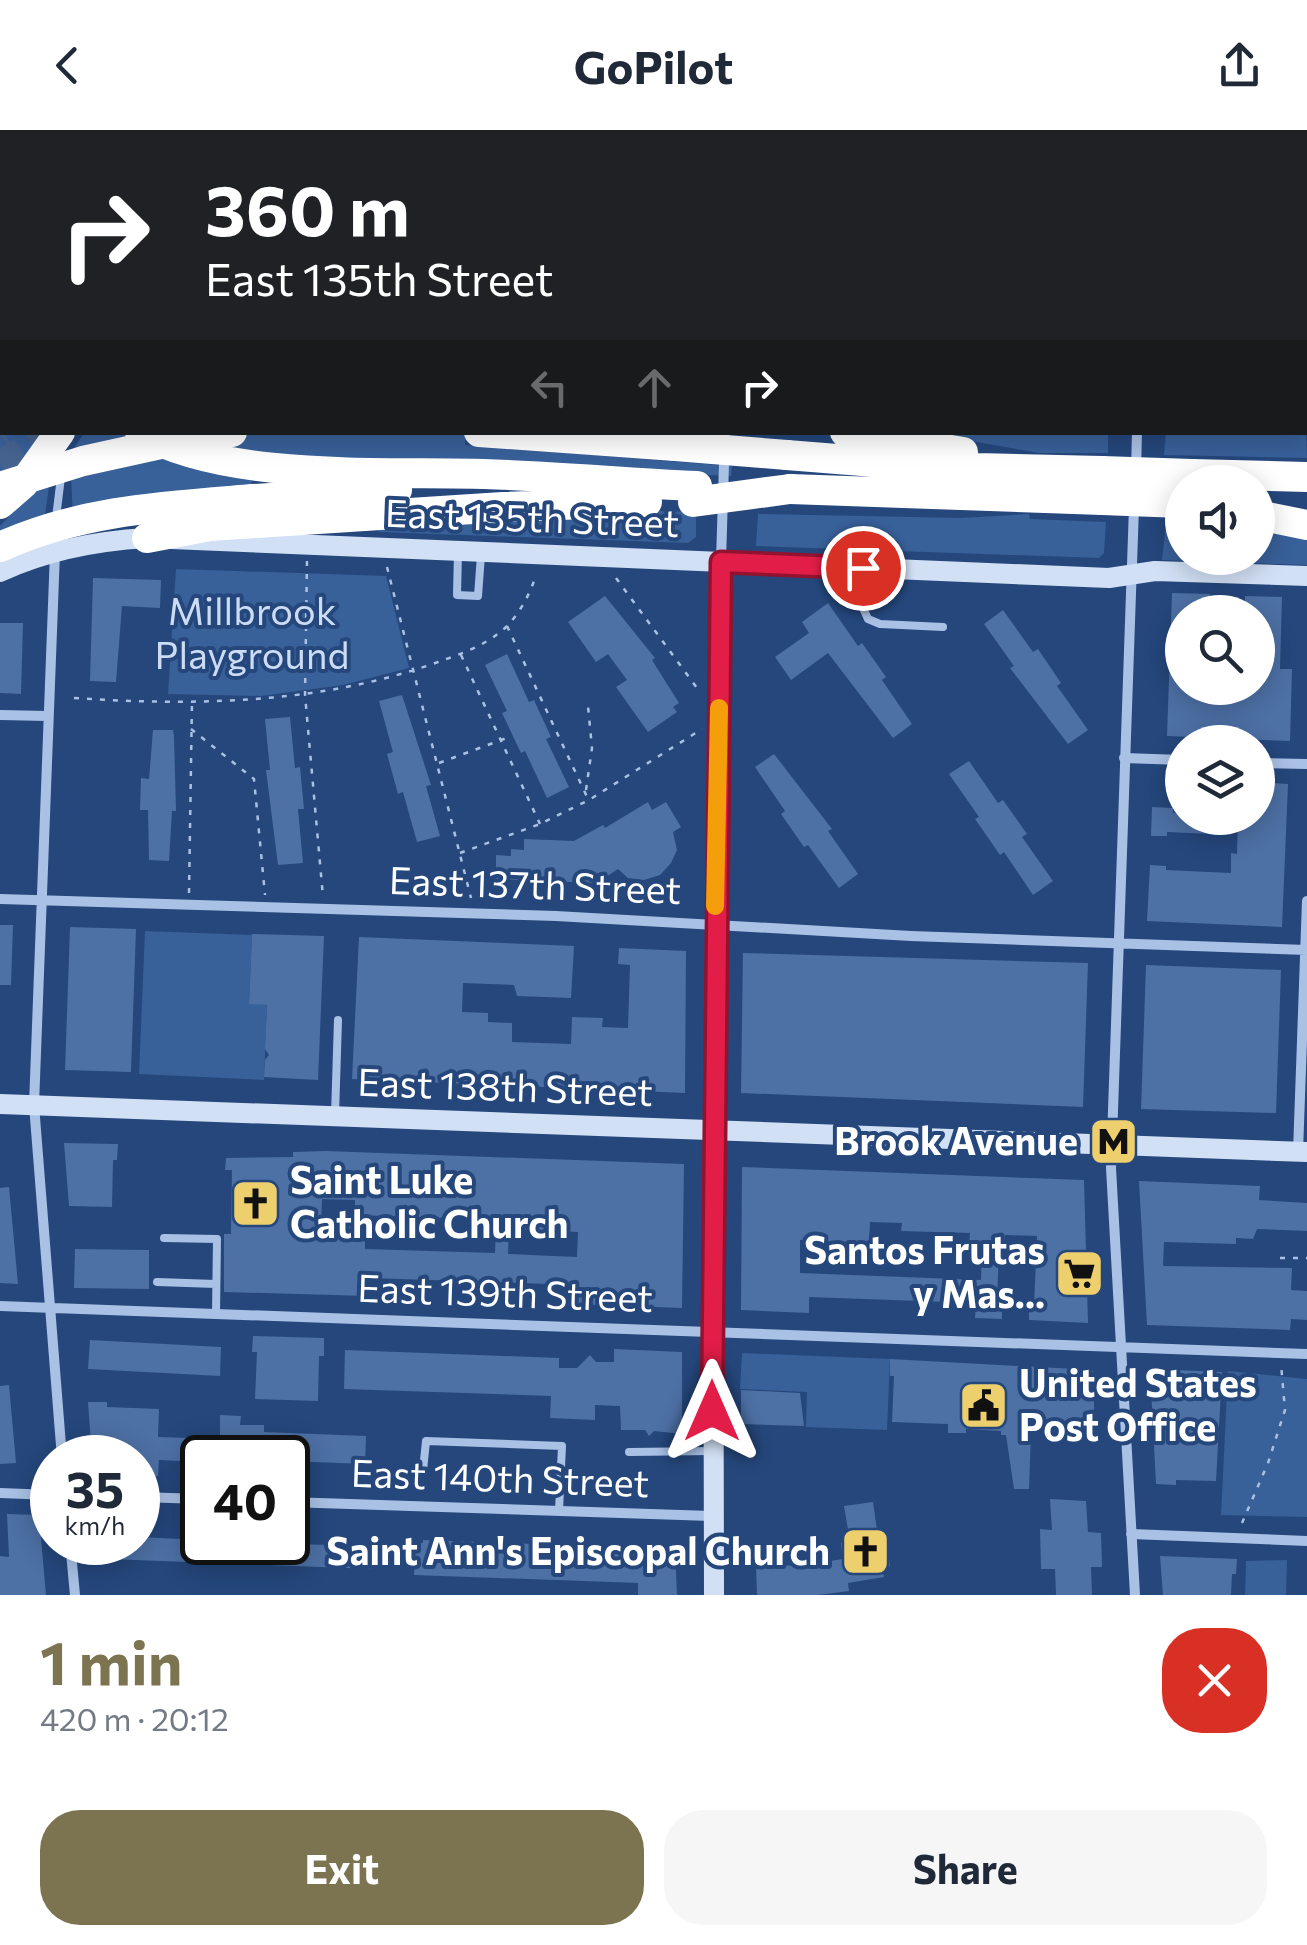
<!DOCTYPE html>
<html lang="en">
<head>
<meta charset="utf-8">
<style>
  :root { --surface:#fff; --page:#f6f6f7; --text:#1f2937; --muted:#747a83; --accent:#7c7450 }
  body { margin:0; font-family:Commissioner,sans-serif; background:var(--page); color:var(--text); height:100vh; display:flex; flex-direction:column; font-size:38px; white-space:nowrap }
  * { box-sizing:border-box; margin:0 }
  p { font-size:32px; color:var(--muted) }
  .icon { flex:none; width:55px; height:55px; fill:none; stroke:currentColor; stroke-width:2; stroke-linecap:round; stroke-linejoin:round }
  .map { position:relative; height:1465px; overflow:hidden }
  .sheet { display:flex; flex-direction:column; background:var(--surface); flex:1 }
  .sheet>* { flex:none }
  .banner { position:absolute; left:0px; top:0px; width:1308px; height:305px; box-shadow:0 5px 25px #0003; background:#202124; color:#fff; overflow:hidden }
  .buttons { position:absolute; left:1165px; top:335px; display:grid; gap:20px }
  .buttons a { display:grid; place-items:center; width:110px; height:110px; border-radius:50%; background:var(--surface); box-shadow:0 5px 25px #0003; font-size:50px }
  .speed { position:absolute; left:30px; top:1305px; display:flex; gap:20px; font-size:50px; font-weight:700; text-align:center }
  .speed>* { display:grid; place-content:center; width:130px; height:130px; border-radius:50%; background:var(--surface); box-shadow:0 5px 25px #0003; line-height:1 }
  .speed small { font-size:25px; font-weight:400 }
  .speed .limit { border:5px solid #111; border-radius:15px; background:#fff; color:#111 }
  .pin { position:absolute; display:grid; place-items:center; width:85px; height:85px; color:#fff; margin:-42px; border:5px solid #fff; border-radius:50%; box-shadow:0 2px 10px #0007 }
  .me { position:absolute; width:110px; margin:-55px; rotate:0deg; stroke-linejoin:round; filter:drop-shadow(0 0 8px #0008) }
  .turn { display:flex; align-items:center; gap:35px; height:210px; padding:0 40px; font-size:45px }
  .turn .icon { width:130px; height:130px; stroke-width:2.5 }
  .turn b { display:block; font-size:70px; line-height:85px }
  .lanes { display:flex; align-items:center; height:95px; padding:0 40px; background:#0003; justify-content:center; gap:50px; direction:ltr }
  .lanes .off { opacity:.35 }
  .round { display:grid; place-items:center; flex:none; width:105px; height:105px; border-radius:40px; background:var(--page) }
  .headline { display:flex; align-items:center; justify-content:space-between; height:170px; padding:0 40px }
  h1 { font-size:60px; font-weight:700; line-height:75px; color:var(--accent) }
  .primary-button { display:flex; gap:20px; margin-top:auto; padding:20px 40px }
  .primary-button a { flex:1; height:115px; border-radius:40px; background:var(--accent); color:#fff; font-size:40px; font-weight:700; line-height:115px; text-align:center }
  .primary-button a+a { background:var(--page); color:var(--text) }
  header { display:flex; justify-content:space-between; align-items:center; height:130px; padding:0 40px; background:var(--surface); font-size:45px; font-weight:700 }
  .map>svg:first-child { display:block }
  .green { fill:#386099 }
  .building { fill:#4d70a5; fill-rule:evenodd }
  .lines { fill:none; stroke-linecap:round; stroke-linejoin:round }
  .primary-tunnel { stroke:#466390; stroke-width:25; stroke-dasharray:25 12; stroke-linecap:butt }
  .path { stroke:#a9c1e5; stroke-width:2.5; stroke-dasharray:5 8; stroke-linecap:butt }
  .lane { stroke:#a9c1e5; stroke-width:8 }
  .street { stroke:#a9c1e5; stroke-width:10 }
  .secondary { stroke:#d2e0f5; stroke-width:20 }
  .primary { stroke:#e9f0fd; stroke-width:25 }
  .highway { stroke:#fff; stroke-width:30 }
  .highway-bridge { stroke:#fff; stroke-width:30 }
  .route-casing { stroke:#92132f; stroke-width:25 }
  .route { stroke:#e11d48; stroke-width:18 }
  .slow { stroke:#f59e0b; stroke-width:18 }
  .labels { text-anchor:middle; stroke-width:8; stroke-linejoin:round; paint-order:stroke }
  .street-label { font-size:38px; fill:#fff; stroke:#25477c }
  .park-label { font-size:38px; fill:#ccdcf4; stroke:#25477c }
  .poi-label { font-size:38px; font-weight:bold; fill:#fff; stroke:#25477c; text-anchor:end }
</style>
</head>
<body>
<header><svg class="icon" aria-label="back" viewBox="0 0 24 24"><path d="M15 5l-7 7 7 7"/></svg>GoPilot<svg class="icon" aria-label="share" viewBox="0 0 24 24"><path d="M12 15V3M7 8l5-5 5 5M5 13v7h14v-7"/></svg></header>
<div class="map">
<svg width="1307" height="1465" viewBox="0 0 1307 1465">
  <rect width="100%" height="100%" fill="#25477c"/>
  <path class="green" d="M0,177L2,302L48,303L0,367Z
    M1305,277L1307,328L1164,325L1166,303L1305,302Z
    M466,302L465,315L732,336L731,346L251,325L252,357L73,389L70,324L84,303Z
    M926,303H1108V323H1039Z
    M51,342L43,399L0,411V396Z
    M657,381L696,382V407L688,413L380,402L373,395Z
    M758,384L961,388L1029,384L1030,389L1106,392L1104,423L1099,428L756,416Z
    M1166,394L1182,395V428H1258V396L1307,403V435L1162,430Z
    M176,439L386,446L409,538L343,555L261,566L168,564Z
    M145,801L252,805L249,873L267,875L264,950L139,944Z
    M742,1223L890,1229L887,1300L806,1297L807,1262L740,1259Z
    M1228,1241L1307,1249V1387L1221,1385Z
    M1287,1430L1286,1465H1245L1246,1431Z"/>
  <path class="building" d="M93,448L161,450L160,478L122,476L116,552L90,551Z
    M1172,463L1210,464L1209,482H1182V558H1258V482H1245V466L1282,467L1280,539H1292L1290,611L1167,606Z
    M605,466L655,528L652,530L679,573L673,577L677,582L648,602L616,557L627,550L608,524L596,532L568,492Z
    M828,473L858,516L862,513L886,547L882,550L912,594L893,608L828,523L791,550L775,527L809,503L802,492Z
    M1003,480L1033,522L1038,519L1061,553L1057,556L1088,600L1068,614L1010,538L1014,536L984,494Z
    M0,493H23L21,564L0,563Z
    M507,524L529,572L534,570L551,607L546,609L569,657L547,668L525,621L521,623L502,583L507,581L485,535Z
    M402,565L431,655L426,656L440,706L417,712L403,662L398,664L387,624L393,622L379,571Z
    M290,587L295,638L300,637L304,679H298L303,733L278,735L266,640H270L265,589Z
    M153,600H173L174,607L176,681H172L169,731L149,730L148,680H140L141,648L149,649Z
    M774,624L832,699L828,701L858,744L839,758L808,715L804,717L781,684L785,681L755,637Z
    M969,631L998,673L1003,670L1027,704L1022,707L1053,751L1033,765L1004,722L1000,725L975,689L979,687L949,644Z
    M1258,652L1288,654L1282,797L1147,791L1150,735L1166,736V740L1231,743V723L1237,724L1238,688H1258Z
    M648,672L652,680L666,672L681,697L673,702L677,720L671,733L660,745L644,750L628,748L618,739L597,753L496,749V725L511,726V719L524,720V709L574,711L603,695L605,698Z
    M1152,677L1173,678V683H1182V688H1213L1212,704L1167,702V706H1151Z
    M0,795H13L11,855H0Z
    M70,797L136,799L131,942L65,940Z
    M252,804L324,806L318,950L264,947L265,930L269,925L265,919L267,875L249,874Z
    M359,807L574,816L571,868L517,866L514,855L463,853L462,882L488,883V892L512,893V912L571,914L572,887L603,888L602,897L628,898L630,835L618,834L619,818L686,821L685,963L352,949Z
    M743,823L1088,833L1083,977L741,963Z
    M1146,835L1281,840L1276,983L1141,979Z
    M64,1013L118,1014L117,1030H113L112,1077L69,1076Z
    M326,1021L684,1034L682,1178L574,1174L575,1155L494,1152L368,1148V1166L224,1162V1104H231L232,1040H225L226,1028L293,1027V1022ZM322,1069L355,1070V1085L481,1089V1098L496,1099L495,1123L365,1119V1094L321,1093ZM509,1099L578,1102L577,1127L508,1124Z
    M742,1037L1084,1050L1088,1193L1029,1190V1175L1034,1176L1037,1106L1005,1105L1004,1117H999L997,1174H1002V1189L975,1188L976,1173L809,1167V1183L741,1180ZM870,1092L902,1093L901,1101L970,1103L969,1116H982L981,1150L800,1143V1110L869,1113Z
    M1139,1051L1260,1056L1259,1070L1307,1073V1101L1257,1099L1253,1109L1236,1108V1114L1164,1112L1163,1136L1292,1138L1291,1160L1307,1161V1190L1291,1189L1290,1200L1147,1195Z
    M9,1057L14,1111L18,1154L0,1153V1058Z
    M75,1119L149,1120V1159L74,1158Z
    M253,1206L324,1208V1226H319L318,1271L255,1269L257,1222H252Z
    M90,1210L221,1217L220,1246L88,1239Z
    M614,1219L682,1222V1304L654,1301L649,1306L645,1300H621L620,1276L595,1275V1290L550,1288L551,1266L344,1259L345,1220L559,1228V1238H577L590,1225L596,1232H614Z
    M890,1229L1093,1240L1095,1308L1068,1307V1302L1031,1301L1029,1359H1014L1006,1305H1001V1301L966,1299V1303H948V1294L892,1292L894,1246H890Z
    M1150,1239L1222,1242L1216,1351L1176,1350V1355L1156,1354Z
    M9,1255L16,1333L0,1334V1256Z
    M741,1260L800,1263L804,1296L741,1294Z
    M88,1272H107V1277L159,1279L158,1307L220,1309V1285L241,1286L240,1295H264V1302L366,1306L365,1334L288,1331V1328H202V1332L159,1330L158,1346L138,1345V1328H92Z
    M1050,1369L1086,1371L1088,1402L1101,1403L1102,1437H1091L1092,1465H1056L1055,1439H1041L1040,1399L1052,1400Z
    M873,1372L878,1407L886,1406L890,1436L882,1438L884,1447L848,1453L849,1461L818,1465H757L756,1435L816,1436V1433L843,1429L841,1413L850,1411L844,1376Z
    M7,1384L39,1385L46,1465H0V1426L9,1427Z
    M138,1407L202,1410V1412L375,1416L374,1439L107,1429V1412H138Z
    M423,1410L675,1419L677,1465H638V1453L414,1445L416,1413H423Z
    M1160,1426L1237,1429L1236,1444H1232L1231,1465H1163Z"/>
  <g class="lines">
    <path class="primary-tunnel" d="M0,304L3,302
      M0,333L47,302"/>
    <path class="path" d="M307,431L305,565L323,767
      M387,437L471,768
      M616,448L700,562
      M507,496L588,669
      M461,525L540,694
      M74,568C197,576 321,574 438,532C461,524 487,515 506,497C520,483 530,464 536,445
      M191,599L254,649L265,765
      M439,633L512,606
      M586,660L592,618L588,576
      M460,723L540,694L589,670L702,599
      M189,763L192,571
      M1280,1128H1307
      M1242,1393L1268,1333L1285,1280L1281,1234"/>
    <path class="lane" d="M978,2V0
      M1063,2V0
      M1251,2V0
      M56,388L61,347
      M458,422L457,465L478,466L481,425
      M863,439V478L868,489L880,494L943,497
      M335,985L338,890
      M164,1108L217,1109L216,1183
      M157,1152L216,1154
      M629,1322L712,1321
      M423,1340L426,1311L562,1316L559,1381"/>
    <path class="street" d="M68,2V0
      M736,2V0
      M1148,2V0
      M1305,263H1307
      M1136,340L1137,302
      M1134,377L1111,1038L1135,1465
      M55,422L34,975L62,1328
      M721,431L725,302
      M0,585L47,586
      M1124,628L1182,630
      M1258,633L1307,634
      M0,769L556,786L911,806L1307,820
      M1298,1022L1307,771
      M0,1176L1307,1224
      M0,1363L52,1365
      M138,1367L202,1369
      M288,1372L711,1386
      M1131,1404L1307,1411
      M70,1412L75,1465"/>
    <path class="secondary" d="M0,442C47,420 96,411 147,408L1109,448L1155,441L1307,446
      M0,974L1307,1022
      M714,1465L713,1000L721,432"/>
    <path class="primary" d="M1305,59H1307"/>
    <path class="highway" d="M46,0L47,2
      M140,302C228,352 383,341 484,344C555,346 626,353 697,356
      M479,302L675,316
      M845,302L963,322
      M166,313L232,302
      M787,325L937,337L1102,341
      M1192,344L1307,347
      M790,359L1102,370
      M253,369L397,360
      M0,374L23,354L60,302
      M1258,385L1307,395
      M147,408L210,396L503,377L647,372"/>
    <path class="highway-bridge" d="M2,0V14
      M675,316L787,325
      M1102,341L1192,344
      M0,357L83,331L165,313
      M1102,370L1182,373
      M693,372L790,359
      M0,417C81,380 166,376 253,369"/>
  </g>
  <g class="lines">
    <defs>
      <path id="route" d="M712,1281L721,432L863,438"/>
    </defs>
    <use href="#route" class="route-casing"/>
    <use href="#route" class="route"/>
    <path class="slow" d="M715,776L719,578"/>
  </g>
  <defs>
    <symbol id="metro-square" viewBox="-11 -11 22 22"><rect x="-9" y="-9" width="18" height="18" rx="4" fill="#eecf6e" stroke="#25477c"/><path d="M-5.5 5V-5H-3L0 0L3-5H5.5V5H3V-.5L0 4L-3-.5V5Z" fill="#111"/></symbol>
    <symbol id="church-square" viewBox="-11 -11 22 22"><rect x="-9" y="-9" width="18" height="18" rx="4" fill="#eecf6e" stroke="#25477c"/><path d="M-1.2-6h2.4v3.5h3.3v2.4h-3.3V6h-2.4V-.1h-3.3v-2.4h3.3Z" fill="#111"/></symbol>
    <symbol id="supermarket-square" viewBox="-11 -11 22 22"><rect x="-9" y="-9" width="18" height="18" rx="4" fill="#eecf6e" stroke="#25477c"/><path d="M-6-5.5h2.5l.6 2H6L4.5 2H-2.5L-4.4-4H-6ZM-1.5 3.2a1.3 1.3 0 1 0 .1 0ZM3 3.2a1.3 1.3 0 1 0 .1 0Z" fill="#111"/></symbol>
    <symbol id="civic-square" viewBox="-11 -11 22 22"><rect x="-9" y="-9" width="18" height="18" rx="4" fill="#eecf6e" stroke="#25477c"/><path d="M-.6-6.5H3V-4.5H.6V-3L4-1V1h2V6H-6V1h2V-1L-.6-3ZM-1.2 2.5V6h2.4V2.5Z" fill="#111"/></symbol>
  </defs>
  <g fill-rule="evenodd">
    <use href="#metro-square" x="1086" y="984" width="55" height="55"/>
    <use href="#church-square" x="228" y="1046" width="55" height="55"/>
    <use href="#supermarket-square" x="1052" y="1116" width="55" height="55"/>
    <use href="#civic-square" x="956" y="1248" width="55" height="55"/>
    <use href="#church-square" x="838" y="1394" width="55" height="55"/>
  </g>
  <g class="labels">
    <g class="street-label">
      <text transform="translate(532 389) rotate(2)" y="13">East 135th Street</text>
      <text transform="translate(535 756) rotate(2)" y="13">East 137th Street</text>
      <text transform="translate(505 958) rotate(2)" y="13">East 138th Street</text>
      <text transform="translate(505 1164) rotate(2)" y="13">East 139th Street</text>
      <text transform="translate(500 1349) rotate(2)" y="13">East 140th Street</text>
    </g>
    <g class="park-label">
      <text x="252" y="495">Millbrook<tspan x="252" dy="44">Playground</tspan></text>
    </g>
    <g class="poi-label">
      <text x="1078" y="1025">Brook Avenue</text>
      <text x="290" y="1064" text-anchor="start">Saint Luke<tspan x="290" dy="44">Catholic Church</tspan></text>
      <text x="1045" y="1134">Santos Frutas<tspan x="1045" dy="44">y Mas...</tspan></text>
      <text x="1019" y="1267" text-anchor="start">United States<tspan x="1019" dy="44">Post Office</tspan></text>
      <text x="830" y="1435">Saint Ann's Episcopal Church</text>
    </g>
  </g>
</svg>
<div class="buttons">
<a><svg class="icon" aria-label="sound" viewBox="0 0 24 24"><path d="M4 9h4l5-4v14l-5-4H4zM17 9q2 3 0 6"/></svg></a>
<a><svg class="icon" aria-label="search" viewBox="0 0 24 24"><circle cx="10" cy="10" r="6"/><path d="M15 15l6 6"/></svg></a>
<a><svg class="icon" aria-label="layers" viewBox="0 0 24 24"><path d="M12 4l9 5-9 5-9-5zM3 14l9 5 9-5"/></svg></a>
</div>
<div class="speed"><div>35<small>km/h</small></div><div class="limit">40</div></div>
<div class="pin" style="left:863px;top:438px;background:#d93025"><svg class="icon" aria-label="arrive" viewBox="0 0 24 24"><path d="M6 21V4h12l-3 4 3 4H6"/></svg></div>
<svg class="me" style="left:712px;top:1281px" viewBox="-20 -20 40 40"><path d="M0-17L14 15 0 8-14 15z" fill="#e11d48" stroke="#fff" stroke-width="4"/></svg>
<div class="banner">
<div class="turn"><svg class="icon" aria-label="right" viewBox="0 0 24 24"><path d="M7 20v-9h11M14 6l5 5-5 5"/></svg><div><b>360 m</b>East 135th Street</div></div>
<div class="lanes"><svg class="icon off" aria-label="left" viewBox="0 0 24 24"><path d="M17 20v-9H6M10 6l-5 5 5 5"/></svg><svg class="icon off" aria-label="ahead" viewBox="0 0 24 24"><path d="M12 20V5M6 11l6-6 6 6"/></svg><svg class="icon" aria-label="right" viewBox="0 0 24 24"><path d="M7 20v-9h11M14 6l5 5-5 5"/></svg></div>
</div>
</div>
<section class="sheet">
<div class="headline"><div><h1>1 min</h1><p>420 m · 20:12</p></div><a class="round" style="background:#d93025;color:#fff"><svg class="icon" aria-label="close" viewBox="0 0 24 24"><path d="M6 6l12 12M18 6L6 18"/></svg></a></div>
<div class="primary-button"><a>Exit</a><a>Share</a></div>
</section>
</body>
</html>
